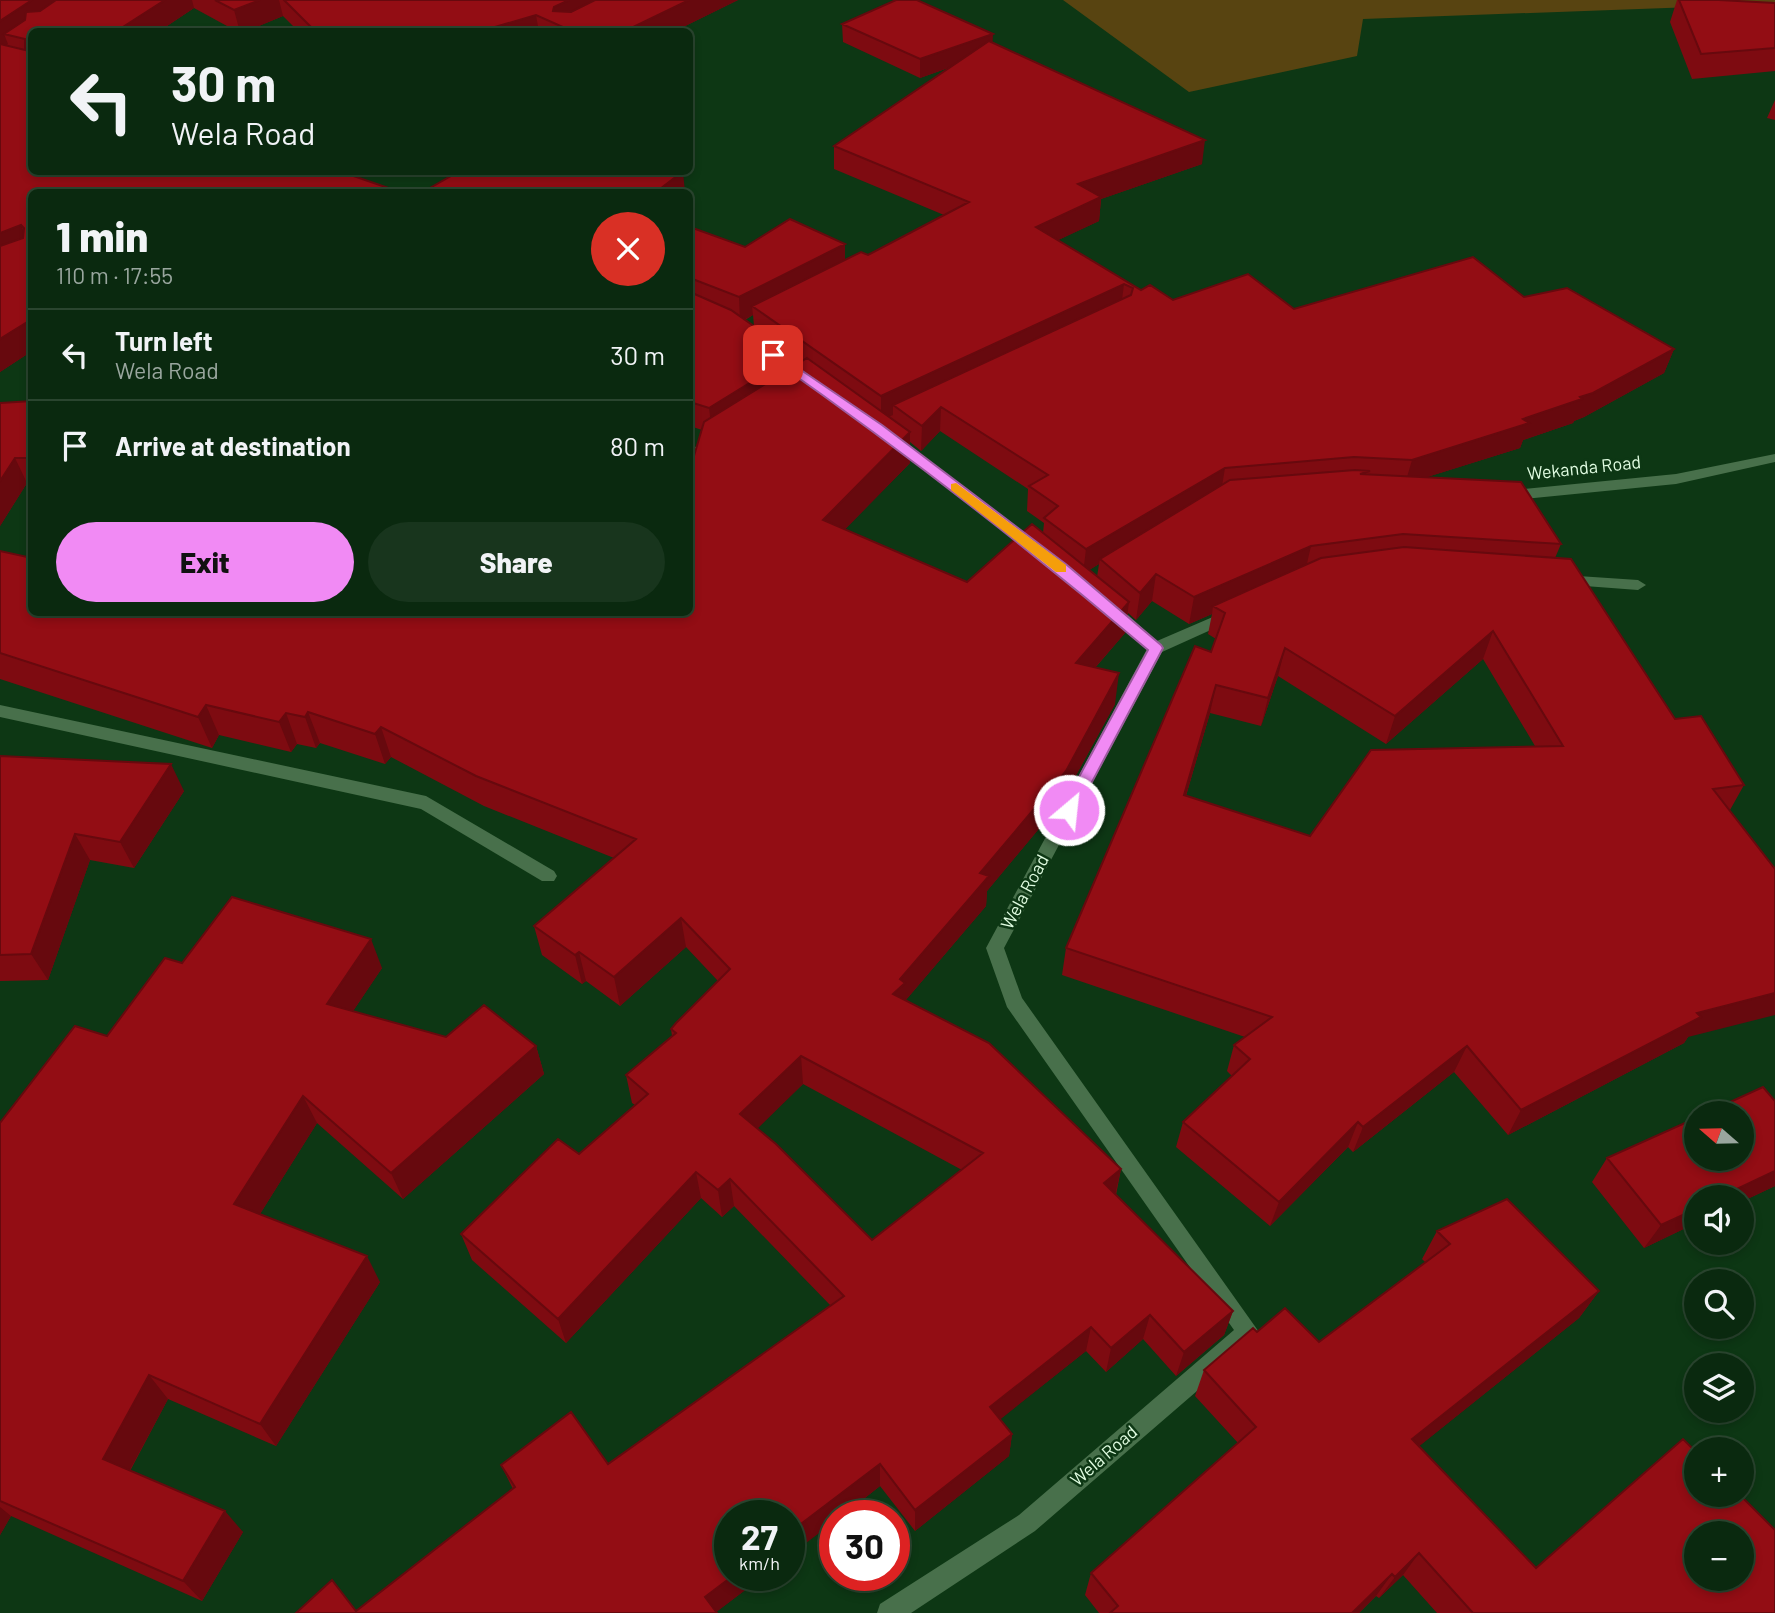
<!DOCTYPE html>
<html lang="en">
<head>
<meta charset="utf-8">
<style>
  :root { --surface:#0a290f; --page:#18351d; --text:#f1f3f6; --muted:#99a69e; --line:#2a452f; --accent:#f18af4 }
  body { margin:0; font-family:Barlow,sans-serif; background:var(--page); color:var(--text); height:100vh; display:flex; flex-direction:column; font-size:26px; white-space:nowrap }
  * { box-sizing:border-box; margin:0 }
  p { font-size:23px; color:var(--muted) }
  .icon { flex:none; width:38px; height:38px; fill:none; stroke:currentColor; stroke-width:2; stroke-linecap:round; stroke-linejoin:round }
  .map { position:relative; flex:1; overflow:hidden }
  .side { position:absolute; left:28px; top:189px; width:665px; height:427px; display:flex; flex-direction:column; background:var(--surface); border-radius:10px; box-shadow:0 4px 10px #0003,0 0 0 2px var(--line) }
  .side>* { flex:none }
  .hud { position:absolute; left:28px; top:28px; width:665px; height:147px; border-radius:10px; box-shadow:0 4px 10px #0003,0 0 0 2px var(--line); background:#0a290f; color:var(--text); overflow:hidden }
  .needle { width:46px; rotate:290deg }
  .buttons { position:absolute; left:1684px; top:1101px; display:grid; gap:14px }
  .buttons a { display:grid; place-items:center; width:70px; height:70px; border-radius:50%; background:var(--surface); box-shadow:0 4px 10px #0003,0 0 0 2px var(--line); font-size:35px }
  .speed { position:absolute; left:714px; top:1500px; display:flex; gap:14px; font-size:35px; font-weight:700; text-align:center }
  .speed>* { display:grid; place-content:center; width:91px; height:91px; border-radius:50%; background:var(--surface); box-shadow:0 4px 10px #0003,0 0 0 2px var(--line); line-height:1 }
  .speed small { font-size:18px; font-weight:400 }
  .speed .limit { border:10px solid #d22; background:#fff; color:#111 }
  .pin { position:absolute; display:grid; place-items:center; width:60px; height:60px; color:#fff; margin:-30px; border-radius:14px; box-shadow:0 4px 10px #0006 }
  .me { position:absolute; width:77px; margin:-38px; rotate:28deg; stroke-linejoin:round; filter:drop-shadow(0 0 5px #0008) }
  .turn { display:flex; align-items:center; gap:24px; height:147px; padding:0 28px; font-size:32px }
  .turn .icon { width:91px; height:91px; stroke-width:2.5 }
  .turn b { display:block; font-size:49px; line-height:60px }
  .round { display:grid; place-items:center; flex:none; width:74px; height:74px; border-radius:37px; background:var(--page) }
  .headline { display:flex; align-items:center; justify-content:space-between; height:119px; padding:0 28px }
  h1 { font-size:42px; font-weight:800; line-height:52px }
  .primary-button { display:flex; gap:14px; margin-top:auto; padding:14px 28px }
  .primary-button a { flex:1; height:80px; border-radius:42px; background:var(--accent); color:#111; font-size:28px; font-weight:800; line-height:80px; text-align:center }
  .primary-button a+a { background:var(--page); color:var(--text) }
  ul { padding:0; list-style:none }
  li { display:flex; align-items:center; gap:21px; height:91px; padding:0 28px; border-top:2px solid var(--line) }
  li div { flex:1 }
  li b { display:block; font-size:26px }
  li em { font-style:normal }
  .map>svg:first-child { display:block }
  .green { fill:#584411 }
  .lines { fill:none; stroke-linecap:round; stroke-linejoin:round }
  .lane { fill:#48704b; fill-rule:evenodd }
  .street { fill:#48704b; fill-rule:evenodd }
  .wall { fill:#7e0b11; fill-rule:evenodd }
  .shaded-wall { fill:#67090e }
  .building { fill:#930d14; stroke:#67090e; stroke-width:2; fill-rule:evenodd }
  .route { fill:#f18af4; stroke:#9d5a9f; stroke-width:2 }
  .slow { fill:#f59e0b }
  .labels { text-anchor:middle; stroke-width:5; stroke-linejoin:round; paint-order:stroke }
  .street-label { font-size:18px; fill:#e0fce1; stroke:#0d3714 }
</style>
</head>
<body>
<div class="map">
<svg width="1775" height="1613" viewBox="0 0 1775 1613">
  <rect width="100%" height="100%" fill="#0d3714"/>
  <path class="green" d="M1063,0H1775V4L1363,19L1357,56L1189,92Z"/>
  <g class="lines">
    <path class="lane" d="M713,437L720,441L718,444L690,460V450Z
      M1563,575L1638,580L1646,585L1638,590L1558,584L1555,580L1558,576Z
      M1229,610L1237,615L1235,619L1162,652H1150L1148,648L1150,644Z
      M0,705L426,796L554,871L557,876L554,881H542L421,809L0,717Z"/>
    <path class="street" d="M892,434L1041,545L1044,549L1041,553H1031L887,441L885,438Z
      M1775,454V462L1676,484L1505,501L1498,496L1505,491L1676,474Z
      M1110,603L1116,604L1164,648L1004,948L1022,998L1259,1332L1256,1340L1035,1531L911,1613H877L880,1604L1019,1515L1234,1330L1007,1007L986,948L1147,649L1104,612L1102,608Z"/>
  </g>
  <path class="wall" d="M0,0H738L673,32H299L283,16L244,32H238L194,8L158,32H32V351L0,372Z
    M1677,0H1719L1775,3V71L1692,79L1670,22Z
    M842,24L993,42L1202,164L1101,199L1099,221L1058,240L1141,290L1173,300L1294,309L1524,297L1674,349L1664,373L1584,417L1574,421L1573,423L1523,440L1520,448L1427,477L1561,544L1555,558L1675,719L1744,785L1730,810L1688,1037L1684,1043L1508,1135L1454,1072L1353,1152L1348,1147L1270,1226L1176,1147L1183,1122L1232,1076L1227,1071L1234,1045L1245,1037L1062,975L1066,948L1211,652L1216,639L1208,634L1212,614L1189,624L1152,601L1136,620L1128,613L1125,633L1095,668L1115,704L1062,801L987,891L986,906L905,1001L1121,1169L1116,1195L1233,1311L1224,1335L1176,1376L1143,1339L1106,1372L1086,1351L1000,1419L1012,1434L1009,1456L915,1531L880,1486L842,1516H835L730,1575H765L716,1612L356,1611L513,1489L501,1465L608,1464L831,1306L734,1206L722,1217L701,1198L566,1343L472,1260L461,1234L579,1154L635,1105L632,1103L626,1075L672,1036L671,1029L718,981L686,947L620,1006L586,981L582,984L542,955L534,926L614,858L484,806L391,757L385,764L320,743L316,748L297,744L291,752L219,735L212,748L0,679V551L32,612L691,466L702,430L690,426V227L745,247L845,260L868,255L944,215L834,169V146L951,67L920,78L843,42ZM753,315L754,326L745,320ZM940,431L1028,489L1027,511L1044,523L1043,533L967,582L845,529L910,463V442L921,451ZM1099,564L1097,577L1089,570ZM1483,659L1535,746L1310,836L1186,796L1210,713L1261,726L1278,676L1386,744ZM803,1084L962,1170L872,1240L757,1128Z
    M1775,100V120L1767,118Z
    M32,401V483H27L0,526V403Z
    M0,756L184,791L134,868L90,860L48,980L0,981Z
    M182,963L382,968L353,1011L446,1037L536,1046L544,1074L403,1199L317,1123L260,1214L380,1282L276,1446L168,1399L130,1471L243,1532L202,1601L11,1516L0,1535V1123L107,1036Z
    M1775,1101V1186L1741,1202V1197H1696V1223L1644,1248L1592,1182L1607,1158Z
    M1437,1231L1599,1291L1579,1318L1419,1446L1536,1568L1775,1613H1437L1403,1575L1379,1598L1376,1596L1359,1613H1099L1085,1595L1091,1573L1238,1443L1195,1396L1204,1370L1257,1332L1319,1342L1426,1263L1422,1259Z"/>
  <path class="shaded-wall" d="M32,0H73L4,34L8,44L0,50V21Z
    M165,0H192L194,8L158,32H115Z
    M260,0H279L283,16L244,32H240L234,10Z
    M569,0H620L563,27L553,11L554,7Z
    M689,0H738L673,32H623Z
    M536,15L539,32H478Z
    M993,34L992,52L920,78V59Z
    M1205,140L1202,164L1101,199L1099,221L1035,251L1036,227L1078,184Z
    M682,172H683L685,192H656Z
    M21,225L31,250L0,261V233Z
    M845,244V269L752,306L753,315L740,322L739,297Z
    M1124,284L1121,308L893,405V415L881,420V396Z
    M32,319V351L0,372V339Z
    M1674,349L1664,373L1584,417L1574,421L1573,423L1523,440L1520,448L1405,484L1412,460L1580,397Z
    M795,355L796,380L712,433L709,408Z
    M941,407L940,431L921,451L922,426Z
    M910,432V463L824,551L823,520Z
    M15,458L27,483L0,526V481Z
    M1225,468L1221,492L1100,559L1099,564L1083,574L1086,549Z
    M1311,546L1305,572L1213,606L1212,614L1189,624L1194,597Z
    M1156,574L1152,601L1136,620L1140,593Z
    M1129,602L1125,633L1072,694L1076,663Z
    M1493,631L1483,659L1386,744L1395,716Z
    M1285,648L1278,676L1261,726L1268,698Z
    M1119,673L1115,704L1062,801L987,891L986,906L905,1001L893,994L900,979L980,873Z
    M1216,685L1210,713L1178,823L1184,795Z
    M206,705L219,735L212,748L198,717Z
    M308,712L320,743L316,748L305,717Z
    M286,713L297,744L291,752L279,722Z
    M381,727L391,757L385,764L375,734Z
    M171,764L184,791L134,868L120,842Z
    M75,834L90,860L48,980L31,954Z
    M681,918L686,947L620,1006L614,977Z
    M371,939L382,968L339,1032L327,1004Z
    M579,952L586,981L582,984L575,955Z
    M1775,993V1015L1688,1037L1684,1043L1508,1135L1521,1110L1697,1013Z
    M536,1046L544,1074L403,1199L391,1173Z
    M1467,1046L1454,1072L1353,1152L1363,1127Z
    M801,1056L803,1084L744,1142L740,1114Z
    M303,1096L317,1123L250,1230L234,1204Z
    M1358,1122L1348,1147L1270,1226L1279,1202Z
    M1121,1169L1115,1196L1104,1183Z
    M1775,1171V1186L1741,1202V1197H1720Z
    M696,1172L701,1198L566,1343L558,1319Z
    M730,1179L734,1206L722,1217L718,1190Z
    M1696,1209V1223L1644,1248L1661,1225Z
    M367,1256L380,1282L276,1446L260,1424Z
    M1599,1291L1579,1318L1397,1464L1412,1439Z
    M1233,1311L1224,1335L1176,1376L1184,1352Z
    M1150,1315L1143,1339L1106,1372L1111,1348Z
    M1091,1327L1086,1351L987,1430L990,1407Z
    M149,1375L168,1399L124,1481L103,1459Z
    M1012,1434L1009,1456L915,1531V1510Z
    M880,1464V1486L842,1516H835V1521L789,1556V1533Z
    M0,1507L11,1516L0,1535Z
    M225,1511L243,1532L202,1601L183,1581Z
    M1419,1553L1403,1575L1379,1598L1395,1577Z
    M1392,1574L1376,1596L1359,1613H1352Z
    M734,1575H765L715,1613L705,1597Z"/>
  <path class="building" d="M0,0H32L0,21Z
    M56,0H165L115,32H32V172H342L400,192H32V319L0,339V246L23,238L24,228L21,225L0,233V44L25,50V39L4,34L25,20L26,12L40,11Z
    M215,0H260L234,10Z
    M284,0H569L554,7L553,11L571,12L595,0H689L623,32H574L536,15L478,32H316Z
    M896,0H917L993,34L920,59L842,24Z
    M1679,0H1719L1775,3V48L1701,54Z
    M989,41L1205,140L1078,184L1101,197L1036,227L1141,290L1150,285L1173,300L1248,274L1294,309L1473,257L1524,297L1567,288L1674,349L1593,393L1580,397L1582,399L1523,419L1529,423L1412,460L1354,457L1225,468L1086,549L1044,518L1058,506L1029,486L1048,475L941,407L922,426L893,405L1131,295L1133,288L1124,284L881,396L752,306L861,252L868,255L969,202L834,146Z
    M458,172H682L656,192H423Z
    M790,219L845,244L739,297L690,278V227L745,247Z
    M690,292L731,310L795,355L709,408L690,402Z
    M807,358L910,432L823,520L967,582L1032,524L1129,602L1076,663L1119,673L1066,771L980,873L989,876L900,979L905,983L893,994L989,1043L1121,1169L1104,1183L1233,1311L1184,1352L1150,1315L1111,1348L1091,1327L990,1407L1012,1434L915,1510L880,1464L789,1533V1516H730V1575H734L705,1597L717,1613H296L332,1580L356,1611L515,1487L501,1465L571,1412L608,1464L844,1296L730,1179L718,1190L696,1172L558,1319L461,1234L558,1139L579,1154L648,1094L626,1075L676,1033L671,1029L676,1023L730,969L681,918L614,977L579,952L575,955L534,926L636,839L476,776L381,727L375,734L308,712L305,717L286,713L279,722L206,705L198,717L0,653V551L32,558V612H690V466H691L704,422ZM801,1056L983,1153L872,1240L776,1144L740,1114Z
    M32,401V458H15L0,481V403Z
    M1355,470L1370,471L1360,474L1521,482L1561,544L1403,534L1311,546L1194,597L1156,574L1140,593L1100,559L1230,480Z
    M1404,547L1571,559L1675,719L1701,716L1744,785L1713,789L1775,869V993L1697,1013L1701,1017L1521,1110L1467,1046L1363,1127L1358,1122L1279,1202L1183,1122L1250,1059L1234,1045L1272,1017L1066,948L1195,646L1211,652L1225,613L1213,606L1321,558ZM1493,631L1563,746L1371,750L1310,836L1184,795L1216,685L1268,698L1285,648L1395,716Z
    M0,756L171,764L120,842L75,834L31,954L0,955Z
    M232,897L371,939L327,1004L446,1037L484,1005L536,1046L391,1173L303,1096L234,1204L367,1256L260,1424L149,1375L103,1459L225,1511L183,1581L0,1501V1123L75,1026L107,1036L165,958L182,963Z
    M1763,1087L1775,1101V1171L1720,1197H1696V1209L1661,1225L1607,1158L1696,1118V1158H1741V1113H1706Z
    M1507,1199L1599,1291L1412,1439L1536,1568L1683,1439L1696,1452V1494H1739L1775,1530V1613H1473L1419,1553L1395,1577L1392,1574L1352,1613H1110L1118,1606L1091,1573L1256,1427L1204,1370L1253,1328L1257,1332L1285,1308L1319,1342L1450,1244L1437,1231ZM1696,1533H1741V1578H1696Z"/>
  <path class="route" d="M773,351L882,425L1067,565L1161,645L1163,648L1075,814H1063L1061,810L1148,650C1026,546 900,449 769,357L767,355Z"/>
  <path class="slow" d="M956,483L1066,565V572H1056L951,490V484Z"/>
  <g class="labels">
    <g class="street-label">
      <text transform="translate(1584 468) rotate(-6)" y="6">Wekanda Road</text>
      <text transform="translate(1025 892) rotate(-62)" y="6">Wela Road</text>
      <text transform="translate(1104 1456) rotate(-41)" y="6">Wela Road</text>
    </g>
  </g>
</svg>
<div class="buttons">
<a><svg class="needle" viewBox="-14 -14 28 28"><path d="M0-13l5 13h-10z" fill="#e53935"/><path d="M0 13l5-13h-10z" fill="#99a69e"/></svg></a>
<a><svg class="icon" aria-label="sound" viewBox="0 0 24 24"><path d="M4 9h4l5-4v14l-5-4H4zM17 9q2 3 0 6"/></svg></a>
<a><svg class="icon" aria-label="search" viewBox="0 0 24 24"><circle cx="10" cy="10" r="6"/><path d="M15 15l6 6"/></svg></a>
<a><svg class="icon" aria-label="layers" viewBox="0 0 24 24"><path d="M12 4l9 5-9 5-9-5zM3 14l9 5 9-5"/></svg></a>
<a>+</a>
<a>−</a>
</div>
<div class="speed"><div>27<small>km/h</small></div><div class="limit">30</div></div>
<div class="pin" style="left:773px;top:355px;background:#d93025"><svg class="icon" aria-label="arrive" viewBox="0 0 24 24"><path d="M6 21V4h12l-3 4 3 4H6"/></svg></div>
<svg class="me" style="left:1069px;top:810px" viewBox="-20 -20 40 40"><circle r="17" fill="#f18af4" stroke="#fff" stroke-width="3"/><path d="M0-11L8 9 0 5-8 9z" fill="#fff"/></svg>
<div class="hud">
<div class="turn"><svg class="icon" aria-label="left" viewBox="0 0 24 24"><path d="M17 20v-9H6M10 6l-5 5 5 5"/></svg><div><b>30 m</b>Wela Road</div></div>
</div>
<section class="side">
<div class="headline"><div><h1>1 min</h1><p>110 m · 17:55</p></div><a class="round" style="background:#d93025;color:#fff"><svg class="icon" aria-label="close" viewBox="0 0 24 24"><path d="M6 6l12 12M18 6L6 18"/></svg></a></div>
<ul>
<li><svg class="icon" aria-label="left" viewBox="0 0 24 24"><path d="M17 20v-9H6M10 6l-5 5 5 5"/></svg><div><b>Turn left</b><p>Wela Road</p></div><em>30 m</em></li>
<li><svg class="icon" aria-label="arrive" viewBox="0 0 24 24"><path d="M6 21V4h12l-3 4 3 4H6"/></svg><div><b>Arrive at destination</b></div><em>80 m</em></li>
</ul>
<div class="primary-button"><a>Exit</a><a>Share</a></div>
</section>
</div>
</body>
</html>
